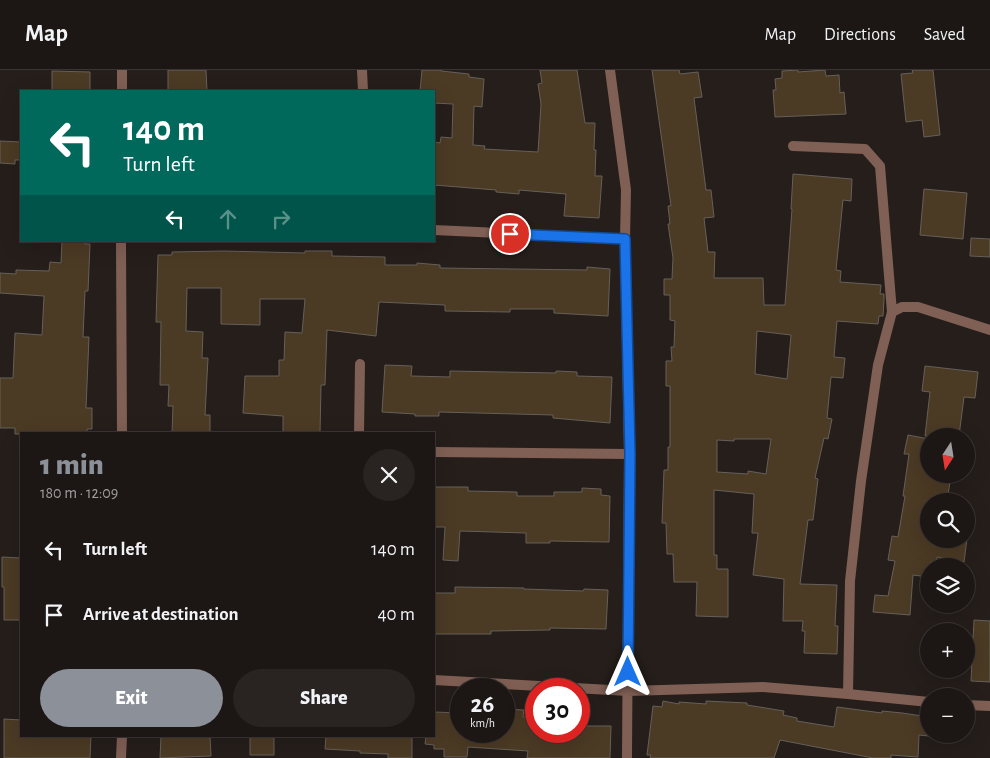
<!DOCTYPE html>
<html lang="en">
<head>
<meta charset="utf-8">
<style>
  :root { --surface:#1c1614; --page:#292322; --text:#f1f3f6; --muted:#a09fa0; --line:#3a3534; --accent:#8c9099 }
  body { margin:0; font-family:"Alegreya Sans",sans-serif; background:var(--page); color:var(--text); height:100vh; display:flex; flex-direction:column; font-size:19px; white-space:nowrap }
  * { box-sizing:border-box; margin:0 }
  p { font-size:16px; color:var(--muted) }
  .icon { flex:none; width:28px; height:28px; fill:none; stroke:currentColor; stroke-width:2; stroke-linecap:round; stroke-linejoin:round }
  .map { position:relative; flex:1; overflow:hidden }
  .panel { position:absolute; left:20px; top:362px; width:415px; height:305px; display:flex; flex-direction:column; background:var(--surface); border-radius:0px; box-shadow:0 5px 20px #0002,0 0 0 1px var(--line) }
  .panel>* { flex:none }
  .banner { position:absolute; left:20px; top:20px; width:415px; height:152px; border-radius:0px; box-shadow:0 5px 20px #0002,0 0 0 1px var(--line); background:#00695c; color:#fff; overflow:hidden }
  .needle { width:32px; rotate:192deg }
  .fabs { position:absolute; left:920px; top:358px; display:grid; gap:10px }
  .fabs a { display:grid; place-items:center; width:55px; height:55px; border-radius:50%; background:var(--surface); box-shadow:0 5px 20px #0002,0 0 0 1px var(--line); font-size:25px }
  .speed { position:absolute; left:450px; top:608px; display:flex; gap:10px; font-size:25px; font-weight:700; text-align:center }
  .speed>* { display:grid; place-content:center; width:65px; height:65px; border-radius:50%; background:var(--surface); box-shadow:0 5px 20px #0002,0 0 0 1px var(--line); line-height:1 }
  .speed small { font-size:12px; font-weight:400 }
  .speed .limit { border:8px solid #d22; background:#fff; color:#111 }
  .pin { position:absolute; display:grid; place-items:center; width:42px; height:42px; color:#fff; margin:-21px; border:2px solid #fff; border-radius:50%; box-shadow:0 1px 5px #0007 }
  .me { position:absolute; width:55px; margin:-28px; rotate:0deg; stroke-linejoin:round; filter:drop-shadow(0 0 4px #0008) }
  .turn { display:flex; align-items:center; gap:18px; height:105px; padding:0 20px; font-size:22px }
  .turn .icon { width:65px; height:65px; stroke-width:2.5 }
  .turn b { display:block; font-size:35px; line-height:42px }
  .lanes { display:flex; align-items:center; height:48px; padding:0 20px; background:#0003; justify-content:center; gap:25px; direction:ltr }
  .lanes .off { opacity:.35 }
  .round { display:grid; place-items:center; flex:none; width:52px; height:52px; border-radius:26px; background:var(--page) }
  .head { display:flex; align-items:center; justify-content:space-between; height:85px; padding:0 20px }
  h1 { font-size:30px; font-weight:800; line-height:38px; color:var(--accent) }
  .action { display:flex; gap:10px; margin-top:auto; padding:10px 20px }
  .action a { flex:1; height:58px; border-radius:30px; background:var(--accent); color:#fff; font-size:20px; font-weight:800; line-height:58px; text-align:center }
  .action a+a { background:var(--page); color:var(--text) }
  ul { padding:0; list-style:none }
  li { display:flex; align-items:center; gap:15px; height:65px; padding:0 20px }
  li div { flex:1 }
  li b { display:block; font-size:19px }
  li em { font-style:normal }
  header { display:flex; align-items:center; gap:30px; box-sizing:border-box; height:70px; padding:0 25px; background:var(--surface); border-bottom:1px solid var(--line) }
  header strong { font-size:24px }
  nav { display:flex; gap:28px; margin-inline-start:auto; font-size:18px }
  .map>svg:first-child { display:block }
  .building { fill:#4b3a24; stroke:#66605a; fill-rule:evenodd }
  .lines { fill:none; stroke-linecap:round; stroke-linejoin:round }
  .street { stroke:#805f54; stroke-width:10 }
  .route-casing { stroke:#114b97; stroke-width:12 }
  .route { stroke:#1a73e8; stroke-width:9 }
</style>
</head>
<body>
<header>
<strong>Map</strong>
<nav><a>Map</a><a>Directions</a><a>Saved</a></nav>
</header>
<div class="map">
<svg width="990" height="688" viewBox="0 0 990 688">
  <rect width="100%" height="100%" fill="#251e1b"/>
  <path class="building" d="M168,0H206L207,21H168Z
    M422,0H441V1L469,4V7L484,9L482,37L474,36L473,75L485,76L484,79L538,82L541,34L538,14L542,13L540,0H577L585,53H595L594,80H596L595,106H602L599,148L564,146L566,124L519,120V124L496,122V120L434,115V72L440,73L441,67L452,68L453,34L434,33V21H420Z
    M652,0H679L680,4L698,2L702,27L694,28L706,120H711L714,147L704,148L708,182H715L714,208H763L764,235H785L792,139H791L793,104L852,109L851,131L843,130L836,200L841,201L840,212L881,215L880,224H884V229L883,246H879L878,254L837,251L834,287L845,288L843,308L831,307L827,348L832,349L828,369L824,368L815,408L818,409L813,450H808L800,514L837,515L835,556H838L837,584L804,583L805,561H802L803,551H783L784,509L753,505L758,463H752L754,424L714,420V485H717V499H728V547L696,546L697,512H674L673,484H667L666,453H662L664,400H668V377H670V316H666V291H672L671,277H674L675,251L670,250V225H664V209H672L673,188L668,154H670L668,136H671ZM757,261L791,265L787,309L755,304ZM734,369H771L766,404L748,401V404L717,402V370L734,371Z
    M798,0V2L825,0L826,6L839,5L840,23L844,22L846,44L775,47L773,20H776L775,9L782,8V1Z
    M912,0H933L940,65L924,67L922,50L906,52L901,4L913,3Z
    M52,1L90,2V21H52Z
    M0,71L21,72V90H15V94L0,93Z
    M924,119L967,123L963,169L920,165Z
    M971,168L990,169V187L970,186Z
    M62,171H86L85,174H90L88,221H85L83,267H89L86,338H92V359H87V364H15V358H0V308H13L15,263L42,265L44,226L0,223V203L16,204V200L49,201L50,192L61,193Z
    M224,181L305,183V181H332V186L385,187V195H417V193L440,195V198L587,200V197L610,199L608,246L554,243V239H510V242L445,241V235L379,232L376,266L327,260L325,315H321L320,364H283V346L243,343L245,306H279V290H284L285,262L302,263L305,229H260V255L221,254V218H187L186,261L203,262L202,288H208L205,345H210V364H172L173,336H168L169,315H160L161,252H156L158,185H172V182Z
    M385,295L412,296L411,306L450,307V301L556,303V301L577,302V306L612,307L610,353L553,348V345L439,342V346H415V344L382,342Z
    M925,296L978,302L975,328L964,327L959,366H925L930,322L922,321Z
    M908,365L929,369V404L951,406L947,431H929V469H967L964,492L937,487L936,493L931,492L929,496L928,507L913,505L910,545L873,542L875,525L888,526L895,491L888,490L892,466L898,467L905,426H903L909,384H904Z
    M434,417H468V421L517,422V426H554V422H582V418L601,419V425L610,426L609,472L550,471V473H526V463L460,461L458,491L443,490L445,457H434Z
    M2,487L21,488V550H4V517H2Z
    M455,517L524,518V519L583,521L584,519L608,520L606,559L550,558V560L491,561V564H434V523H455Z
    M974,550L990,551V612L971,611Z
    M663,631L679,634V632L706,634V631L747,633V635L784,641L783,645L797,648V651L834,657L837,637L882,643V641L902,643L929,647V666L919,665L918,687L891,685V688H873L780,670L774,688H650L651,685H647L653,636L662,637Z
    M504,639L524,640L523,647L536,648V661H579V656H611L610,688H527L528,681L468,677L467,687H444V679H434V675L425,674L426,666H434V642L461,643V661H504Z
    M4,649L21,650V666H91L90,688H4Z
    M161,666H210L211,686L160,688Z
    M250,666H274V685H250Z
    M326,666H412V688H388V684L360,683V681L325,679Z"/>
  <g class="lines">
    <path class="street" d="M362,0L363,21
      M610,0L626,120L625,169L629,384L627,688
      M122,21V0
      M793,76L865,79L880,96L892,242L878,295L861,411L850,511L848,624
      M434,160L625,169
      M121,171L122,364
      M892,242L902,237H918L990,260
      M359,364L360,294
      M434,382L629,384
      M434,610L628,621L763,617L848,624L929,632
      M966,635L990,636
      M121,688L122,666"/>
  </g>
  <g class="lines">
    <defs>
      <path id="route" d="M510,164L625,169L630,384L628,602"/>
    </defs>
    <use href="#route" class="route-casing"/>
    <use href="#route" class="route"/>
  </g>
</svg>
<div class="fabs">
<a><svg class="needle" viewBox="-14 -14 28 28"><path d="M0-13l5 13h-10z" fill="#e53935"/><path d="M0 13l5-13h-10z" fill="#a09fa0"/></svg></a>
<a><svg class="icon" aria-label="search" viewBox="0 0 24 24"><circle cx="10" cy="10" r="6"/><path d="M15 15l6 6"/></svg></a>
<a><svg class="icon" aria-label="layers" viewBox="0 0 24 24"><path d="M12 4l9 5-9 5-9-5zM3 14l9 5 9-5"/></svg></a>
<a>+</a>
<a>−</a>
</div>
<div class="speed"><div>26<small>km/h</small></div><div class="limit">30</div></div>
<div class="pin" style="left:510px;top:164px;background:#d93025"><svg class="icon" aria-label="arrive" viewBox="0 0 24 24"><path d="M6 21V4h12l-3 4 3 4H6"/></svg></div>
<svg class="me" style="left:628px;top:602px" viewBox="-20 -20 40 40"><path d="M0-17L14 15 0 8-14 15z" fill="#1a73e8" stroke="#fff" stroke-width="4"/></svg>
<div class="banner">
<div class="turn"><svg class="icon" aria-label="left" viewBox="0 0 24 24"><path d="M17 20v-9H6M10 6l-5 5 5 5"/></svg><div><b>140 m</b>Turn left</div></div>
<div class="lanes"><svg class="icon" aria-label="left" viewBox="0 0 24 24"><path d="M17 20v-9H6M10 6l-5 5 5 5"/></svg><svg class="icon off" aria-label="ahead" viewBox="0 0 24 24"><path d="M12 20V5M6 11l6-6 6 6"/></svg><svg class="icon off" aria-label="right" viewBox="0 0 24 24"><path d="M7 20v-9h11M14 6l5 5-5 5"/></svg></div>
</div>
<section class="panel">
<div class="head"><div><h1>1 min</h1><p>180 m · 12:09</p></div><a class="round"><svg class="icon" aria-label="close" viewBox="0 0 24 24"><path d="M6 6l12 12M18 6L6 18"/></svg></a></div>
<ul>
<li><svg class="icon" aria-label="left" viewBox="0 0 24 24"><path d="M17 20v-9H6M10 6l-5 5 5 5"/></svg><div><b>Turn left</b></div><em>140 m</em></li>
<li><svg class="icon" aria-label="arrive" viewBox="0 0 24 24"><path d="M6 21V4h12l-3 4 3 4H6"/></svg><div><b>Arrive at destination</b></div><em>40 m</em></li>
</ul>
<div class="action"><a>Exit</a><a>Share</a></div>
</section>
</div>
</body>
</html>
